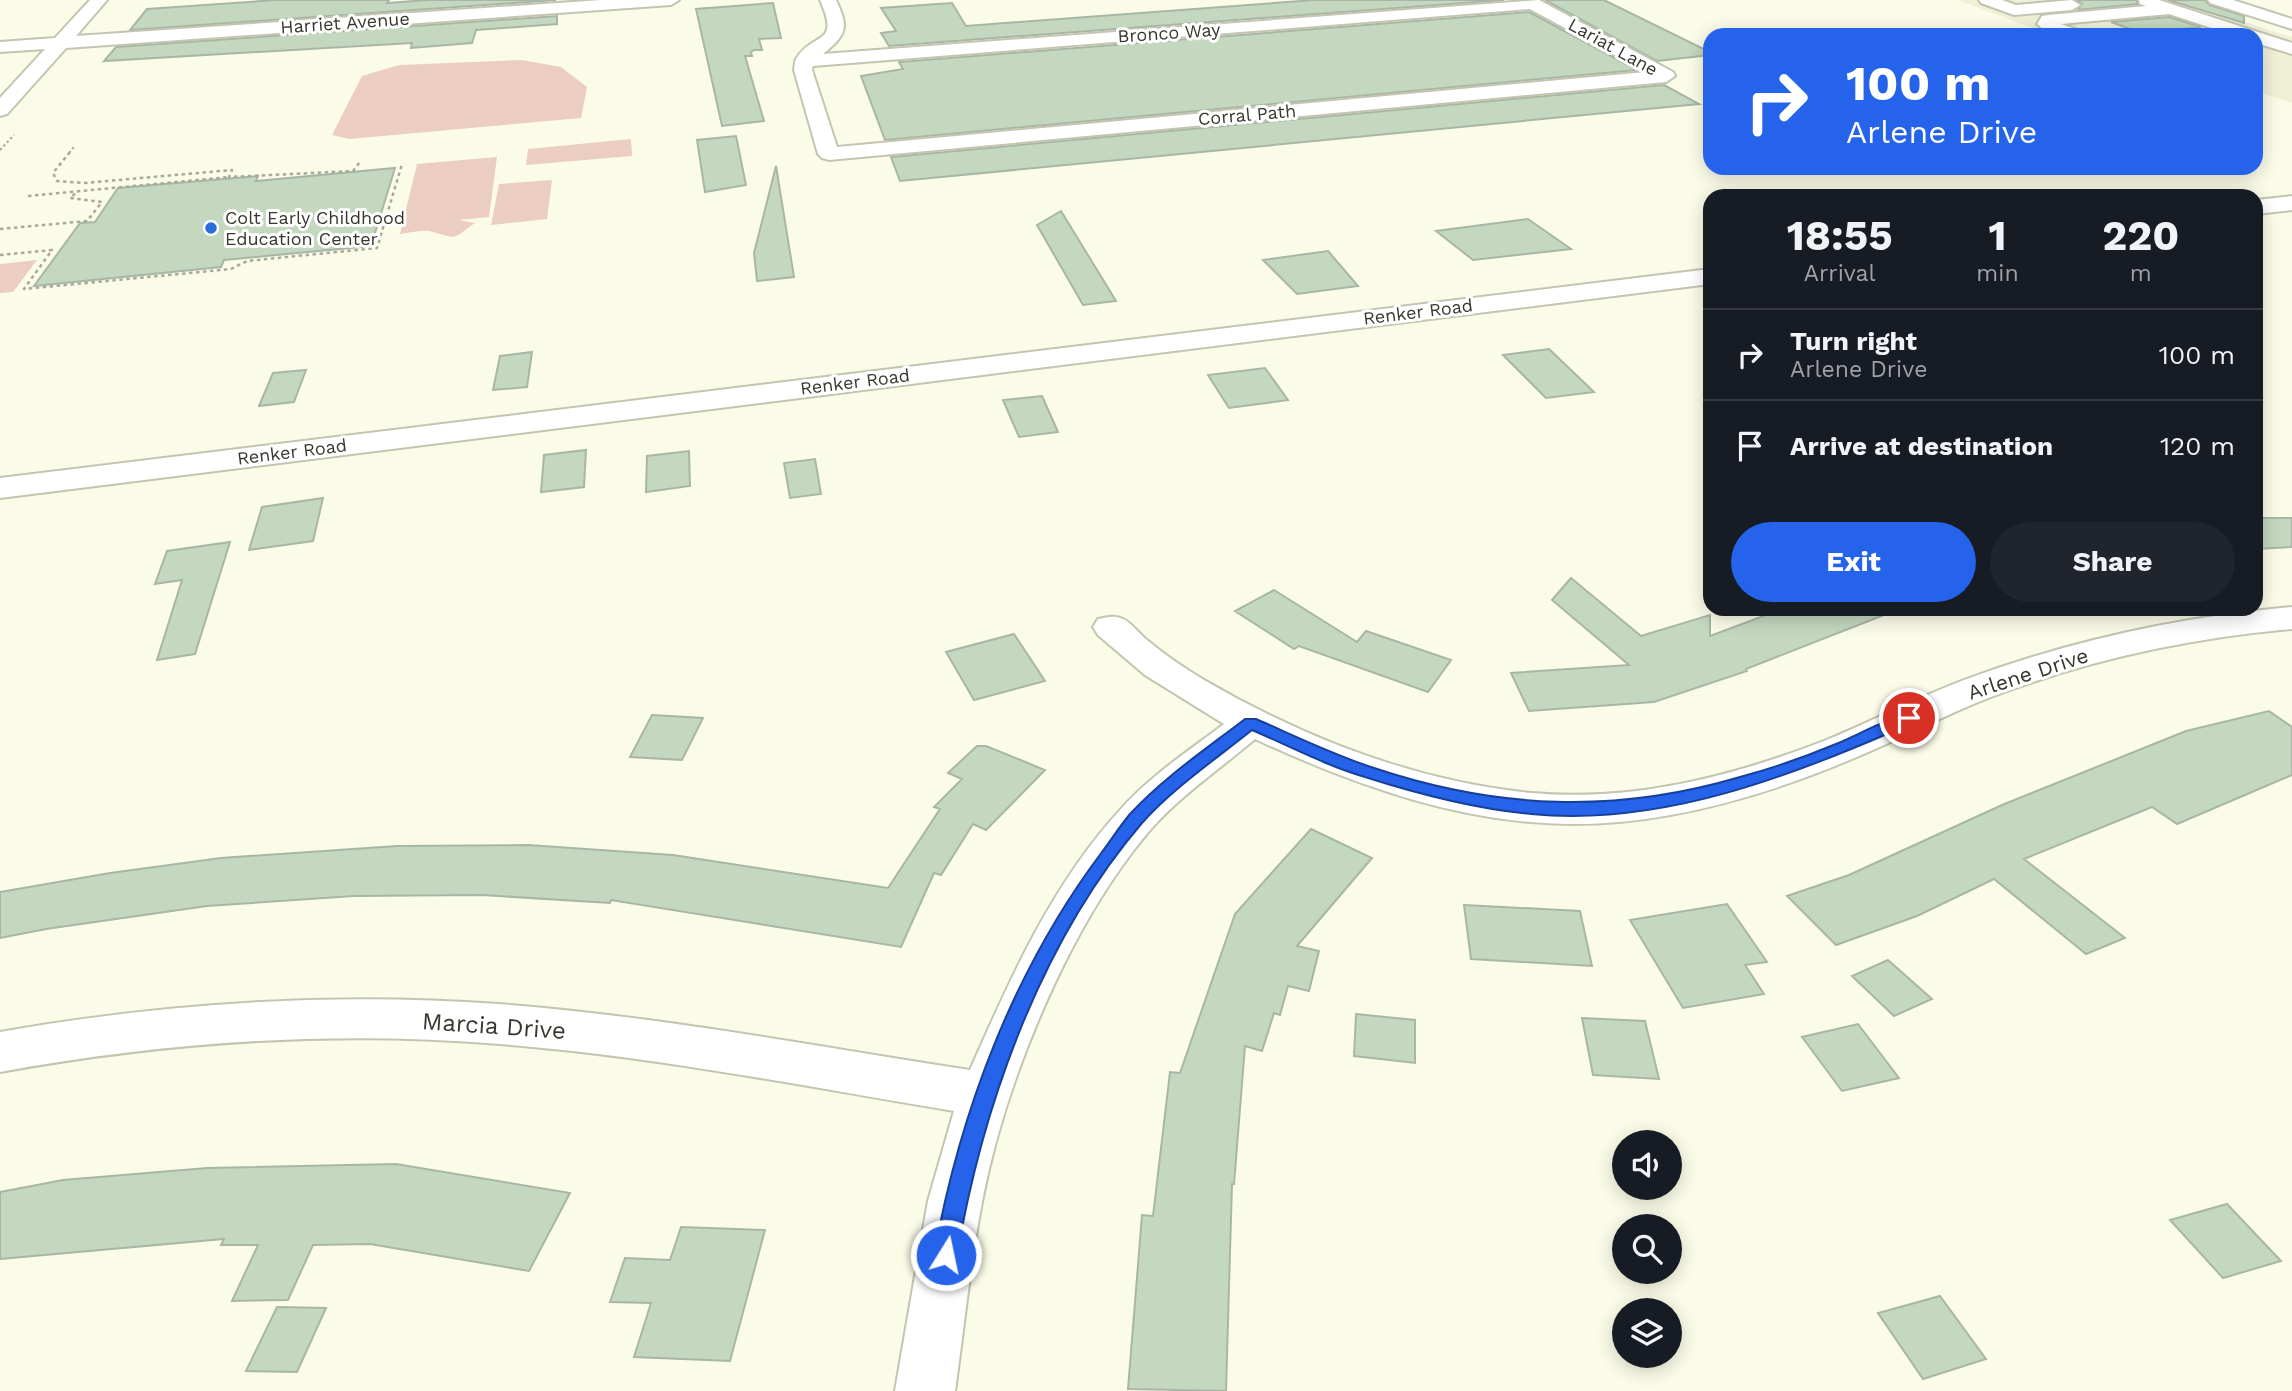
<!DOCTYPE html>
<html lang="en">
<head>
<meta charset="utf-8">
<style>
  :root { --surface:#171b24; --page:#20242c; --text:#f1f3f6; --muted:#9ea1a6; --line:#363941; --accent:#2563eb }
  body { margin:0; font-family:"Work Sans",sans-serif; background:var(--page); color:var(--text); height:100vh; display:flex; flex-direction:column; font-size:26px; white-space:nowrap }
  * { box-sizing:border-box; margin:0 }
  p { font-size:23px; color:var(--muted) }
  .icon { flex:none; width:38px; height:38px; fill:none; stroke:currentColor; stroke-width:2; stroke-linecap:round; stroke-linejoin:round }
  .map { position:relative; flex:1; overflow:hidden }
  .drawer { position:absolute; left:1703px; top:189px; width:560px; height:427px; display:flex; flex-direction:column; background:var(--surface); border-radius:21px; box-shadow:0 4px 18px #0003 }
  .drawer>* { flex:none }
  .banner { position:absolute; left:1703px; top:28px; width:560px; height:147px; border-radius:21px; box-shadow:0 4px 18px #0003; background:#2563eb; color:#fff; overflow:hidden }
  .fabs { position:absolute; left:1612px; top:1130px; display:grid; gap:14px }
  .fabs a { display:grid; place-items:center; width:70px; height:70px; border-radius:50%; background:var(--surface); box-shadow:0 4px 18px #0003; font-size:35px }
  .pin { position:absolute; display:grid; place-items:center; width:60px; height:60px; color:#fff; margin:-30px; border:4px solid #fff; border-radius:50%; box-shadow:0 2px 7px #0007 }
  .me { position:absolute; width:77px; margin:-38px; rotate:10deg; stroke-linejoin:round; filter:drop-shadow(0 0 5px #0008) }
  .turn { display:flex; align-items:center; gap:24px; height:147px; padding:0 28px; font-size:32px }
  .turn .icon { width:91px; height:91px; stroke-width:2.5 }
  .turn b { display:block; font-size:49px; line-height:60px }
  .eta { display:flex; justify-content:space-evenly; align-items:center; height:119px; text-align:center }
  .eta b { font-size:42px; font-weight:700; line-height:49px }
  .primary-button { display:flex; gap:14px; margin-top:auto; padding:14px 28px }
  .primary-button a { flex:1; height:80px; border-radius:42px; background:var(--accent); color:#fff; font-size:28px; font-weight:700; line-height:80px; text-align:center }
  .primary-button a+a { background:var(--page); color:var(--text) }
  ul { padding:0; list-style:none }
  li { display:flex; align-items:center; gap:21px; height:91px; padding:0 28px; border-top:2px solid var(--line) }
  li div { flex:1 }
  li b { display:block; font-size:26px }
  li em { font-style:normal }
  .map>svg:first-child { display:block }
  .built { fill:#eff0d6 }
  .green { fill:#ebcebf }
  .building { fill:#c3d8be; stroke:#a9b6a6; stroke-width:2 }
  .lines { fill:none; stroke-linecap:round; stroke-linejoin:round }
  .minor-casing { stroke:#c4c5b1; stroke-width:4 }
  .major-casing { stroke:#c4c5b1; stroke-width:4 }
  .path-far1 { stroke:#a8a99a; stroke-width:2; stroke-dasharray:2.5 2.5; stroke-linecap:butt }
  .path { stroke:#a8a99a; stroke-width:2.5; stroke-dasharray:3.5 3.5; stroke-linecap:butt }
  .minor { fill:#fff; fill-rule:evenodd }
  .major { fill:#fff; fill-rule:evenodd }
  .route { fill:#2563eb; stroke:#184099; stroke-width:2 }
  .poi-dot { fill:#2d6dda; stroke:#fff; stroke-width:2.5 }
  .labels { text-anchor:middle; stroke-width:6; stroke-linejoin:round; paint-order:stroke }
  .far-street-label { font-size:18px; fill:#37372f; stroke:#fff }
  .far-poi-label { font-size:18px; fill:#37372f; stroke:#fff; text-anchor:start }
  .street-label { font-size:21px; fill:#37372f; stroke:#fff }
  .near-street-label { font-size:24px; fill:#37372f; stroke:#fff }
</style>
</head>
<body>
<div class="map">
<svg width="2292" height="1391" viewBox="0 0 2292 1391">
  <rect width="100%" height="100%" fill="#fbfce8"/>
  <path class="built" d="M1958,0H2175L2292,37V103L2256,91V35H2051Z"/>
  <path class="green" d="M522,60L561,67L587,87L581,118L349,139L332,135L362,76L399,65Z
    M631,139L632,156L526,165L528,149Z
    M497,157L489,217L459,220L475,223C449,242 458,238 429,231C420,230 409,233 400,234L417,164Z
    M552,180L547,219L491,225L499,184Z
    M37,260L13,292L0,293V264Z"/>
  <path class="building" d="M276,0H389L387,3L427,0H556L130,30L147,9Z
    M1314,0H1504L889,46L881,33L896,31L881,8L952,3L966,26Z
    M1545,0H1604L1710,52V55L1657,61Z
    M2077,0H2137V4L2078,10L2082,4Z
    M2168,0H2205L2209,5L2244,16V23Z
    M773,3L781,38L759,39L762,50H754L751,52L752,56H745L764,121L722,126L696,9Z
    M1529,12L1637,70L885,140L861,76L903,69L899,62Z
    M557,16V24L476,30L472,43L411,48L412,43L104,61L116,47Z
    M2169,17L2201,27L2141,33L2111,22Z
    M1664,85L1699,104L900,181L891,157Z
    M736,136L746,185L705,192L697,140Z
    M776,166L794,277L757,281L754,253Z
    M395,168L371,246L224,260L221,267L34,286L80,223L95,222L118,188L258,176L256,181Z
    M1061,211L1116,301L1083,305L1037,225Z
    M1528,219L1571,249L1473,260L1436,231Z
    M1328,251L1358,286L1297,294L1263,260Z
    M1549,349L1594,392L1546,398L1503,355Z
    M532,352L527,387L493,390L500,356Z
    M1265,368L1288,400L1229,408L1208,375Z
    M306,370L294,402L259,406L273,373Z
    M1042,396L1058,432L1019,437L1003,400Z
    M586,450L584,487L541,492L544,455Z
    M689,451L690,486L646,492L647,456Z
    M815,459L821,494L790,498L784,463Z
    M323,498L313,541L249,550L262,507Z
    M2256,518H2292V547L2256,549Z
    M230,542L195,654L157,660L182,580L155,584L167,551Z
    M1571,578L1641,636L1710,615V636L1782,609L1894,611L1746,669L1747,671L1654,702L1529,711L1511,673L1629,665L1552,600Z
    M1274,590L1357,642L1366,631L1451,660L1428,692L1299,646L1294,649L1235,611Z
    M1014,634L1045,681L974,700L946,652Z
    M2269,711L2292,727V775L2177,824L2152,807L2024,859L2125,938L2086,954L1994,879L1917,916L1836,945L1787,896L1849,875L2002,805L2186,731Z
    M652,715L703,718L682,760L630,757Z
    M977,746H986L1045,770L986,830L973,824L941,875L934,873L901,947L611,900L610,903L482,895L354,896L207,906L46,929L0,938V892L110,873L221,858L397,846L528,845L673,855L888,888L940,809L934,807L962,779L948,773Z
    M1311,829L1372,858L1297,946L1319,951L1309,991L1288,986L1280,1015L1274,1013L1262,1051L1245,1046L1234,1184H1232L1226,1391L1128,1389L1142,1215L1153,1216L1170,1072L1180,1073L1235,914Z
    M1727,904L1767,962L1745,965L1764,994L1683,1008L1630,920Z
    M1464,905L1580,911L1592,966L1471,959Z
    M1888,960L1932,999L1894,1016L1852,976Z
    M1356,1014L1415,1020V1063L1354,1056Z
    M1582,1018L1645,1021L1659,1079L1593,1075Z
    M1858,1024L1899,1078L1842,1091L1802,1037Z
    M396,1164L570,1193L529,1271L370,1244L313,1245L288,1300L232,1301L258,1245H221L224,1239L0,1259V1192L63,1180L207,1168Z
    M2227,1204L2281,1261L2223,1278L2170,1220Z
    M681,1227L765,1230L730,1361L634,1357L651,1303L610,1302L625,1258L670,1260Z
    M1940,1296L1986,1359L1923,1379L1878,1313Z
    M277,1307L326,1308L297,1372L246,1371Z"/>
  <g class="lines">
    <defs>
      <path id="minor" d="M90,0H107L76,36L601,0H679L671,5L66,48L7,114L0,116V98L45,49L0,52V42L55,38Z
        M820,0H836C849,28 847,34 823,54L1539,0L1673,72L1675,76L1666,82L829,160L822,158L818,154L794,70C795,67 794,63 796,59C813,31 841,47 820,0ZM1530,9L1646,72L837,147L812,70L813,66Z
        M1979,0H2002L2016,5L2072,0L2080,5L2072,10L2014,15L1981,3Z
        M2139,0H2159L2292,43V54L2256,43V35H2233L2169,14L2061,24L2081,31L2084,35C2067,35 2049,36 2037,24L2042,16L2048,15L2146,6L2140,4Z
        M2292,196V210L2256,214V200Z
        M1710,269V284L0,498V478Z
        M2292,607V629C2189,638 2088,660 1991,697C1944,715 1899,740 1852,759C1764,796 1669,824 1573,824C1462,824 1355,785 1255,739C1222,767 1180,796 1151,829C1070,923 1005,1081 982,1202C970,1264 964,1328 955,1391H895L928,1201L954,1111C803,1086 653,1056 500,1044C332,1030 165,1042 0,1072V1032C165,1003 332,992 499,1004C657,1016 813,1046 970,1070C1011,977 1052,884 1121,809C1150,776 1190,750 1224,724L1145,675L1098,635L1093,627L1098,619C1107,617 1114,615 1123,619C1132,623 1139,634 1147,640C1165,655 1184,668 1204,680C1304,738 1417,782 1532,793C1632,802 1731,777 1824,741C1871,722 1916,698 1964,680C2069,641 2180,617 2292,607Z"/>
      <path id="major" d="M2208,0H2233L2292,19V29L2210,3Z"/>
    </defs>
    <use href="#minor" class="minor-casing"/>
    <use href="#major" class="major-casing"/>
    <path class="path-far1" d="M0,150L14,135
      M69,153L74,147"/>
    <path class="path" d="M70,152L53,173L57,181L84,183L232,170L229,177L353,171L360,162
      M28,196L229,177
      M0,229L87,221L102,202L70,198L77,192
      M0,255L52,250L24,289L231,269L247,261L377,248L402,164"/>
    <use href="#minor" class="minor"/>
    <use href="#major" class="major"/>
  </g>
  <path class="route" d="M1909,713L1917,718L1915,722C1795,774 1665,827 1531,814C1476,809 1418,794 1365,777C1327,766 1289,746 1252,730C1217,758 1171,790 1142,823C1041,941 983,1104 957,1255L954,1262L946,1265L937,1262L934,1255C960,1111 1014,969 1102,852C1111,840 1120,826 1130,814C1163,778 1206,749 1245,719H1256C1295,736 1334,755 1374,768C1497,809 1615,814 1740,777C1773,768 1805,757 1836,744C1860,734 1884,720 1909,713Z"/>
  <circle class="poi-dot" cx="211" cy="228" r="7"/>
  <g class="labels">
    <g class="far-street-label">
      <text transform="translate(345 23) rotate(-4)" y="6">Harriet Avenue</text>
      <text transform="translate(1169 33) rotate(-4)" y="6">Bronco Way</text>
      <text transform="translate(1613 47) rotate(29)" y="6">Lariat Lane</text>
      <text transform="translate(1247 115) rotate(-5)" y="6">Corral Path</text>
      <text transform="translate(1418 312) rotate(-7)" y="6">Renker Road</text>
      <text transform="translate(855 382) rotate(-7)" y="6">Renker Road</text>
      <text transform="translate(292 452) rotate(-7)" y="6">Renker Road</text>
    </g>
    <g class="far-poi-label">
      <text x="225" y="224">Colt Early Childhood<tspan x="225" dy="21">Education Center</tspan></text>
    </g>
    <g class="street-label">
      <text transform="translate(2028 674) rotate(-18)" y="7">Arlene Drive</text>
    </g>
    <g class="near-street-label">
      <text transform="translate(494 1026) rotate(4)" y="8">Marcia Drive</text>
    </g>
  </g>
</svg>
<div class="fabs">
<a><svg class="icon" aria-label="sound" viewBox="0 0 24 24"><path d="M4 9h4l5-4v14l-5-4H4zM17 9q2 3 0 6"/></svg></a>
<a><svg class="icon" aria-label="search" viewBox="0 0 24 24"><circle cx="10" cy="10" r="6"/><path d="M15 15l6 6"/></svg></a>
<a><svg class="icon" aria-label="layers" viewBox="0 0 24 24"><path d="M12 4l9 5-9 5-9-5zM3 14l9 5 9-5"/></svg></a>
</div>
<div class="pin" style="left:1909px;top:718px;background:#d93025"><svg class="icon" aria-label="arrive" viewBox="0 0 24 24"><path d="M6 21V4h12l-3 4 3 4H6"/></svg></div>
<svg class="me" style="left:946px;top:1255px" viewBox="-20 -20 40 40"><circle r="17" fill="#2563eb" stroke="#fff" stroke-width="3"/><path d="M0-11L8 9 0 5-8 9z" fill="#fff"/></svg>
<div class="banner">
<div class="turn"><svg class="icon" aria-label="right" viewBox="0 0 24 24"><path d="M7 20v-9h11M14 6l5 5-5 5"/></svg><div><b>100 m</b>Arlene Drive</div></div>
</div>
<section class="drawer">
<div class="eta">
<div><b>18:55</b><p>Arrival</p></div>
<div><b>1</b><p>min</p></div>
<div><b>220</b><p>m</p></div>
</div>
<ul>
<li><svg class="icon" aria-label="right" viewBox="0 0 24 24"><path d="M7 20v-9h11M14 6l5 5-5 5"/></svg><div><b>Turn right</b><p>Arlene Drive</p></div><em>100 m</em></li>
<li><svg class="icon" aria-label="arrive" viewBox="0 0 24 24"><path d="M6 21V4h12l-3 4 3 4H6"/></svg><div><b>Arrive at destination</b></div><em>120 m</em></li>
</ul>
<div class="primary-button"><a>Exit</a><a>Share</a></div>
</section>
</div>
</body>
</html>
